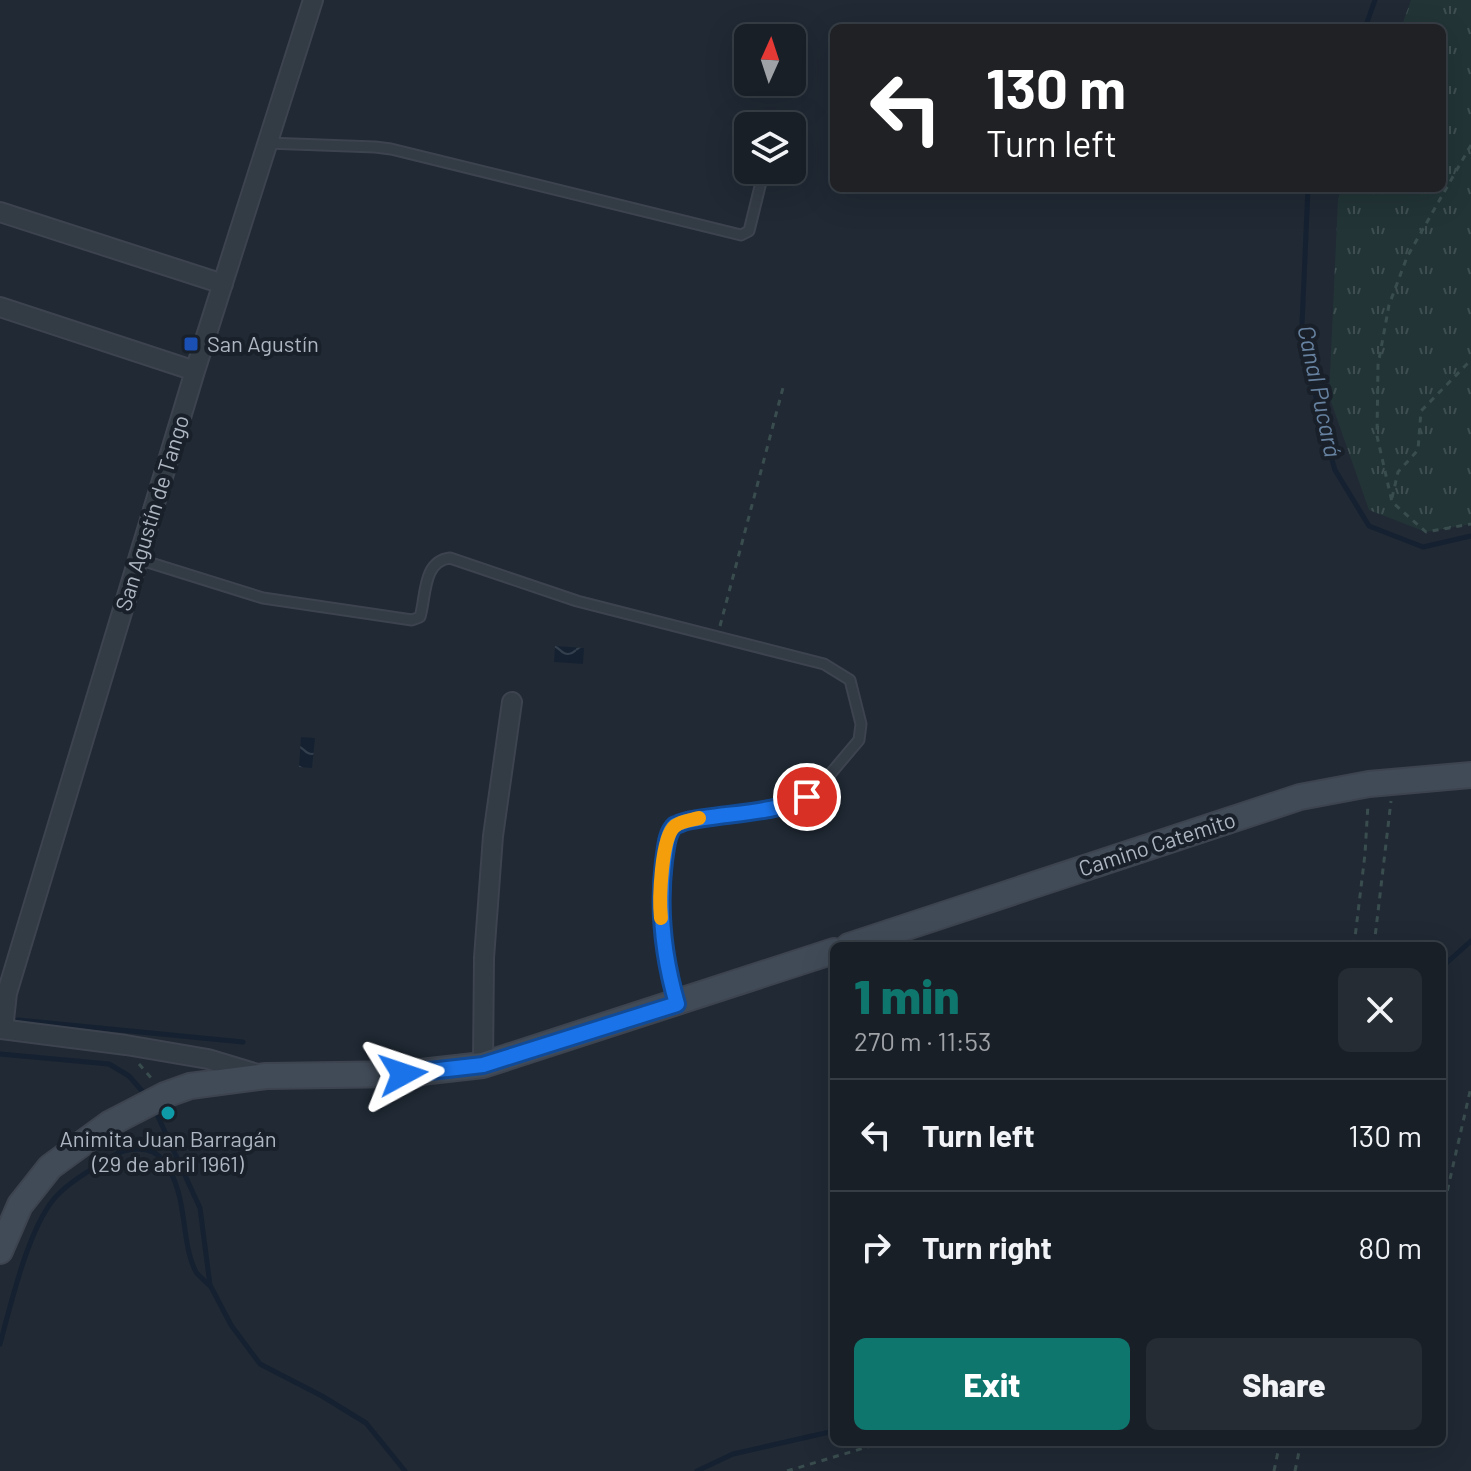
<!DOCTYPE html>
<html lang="en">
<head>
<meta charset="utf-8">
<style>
  :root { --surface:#181f27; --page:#252c33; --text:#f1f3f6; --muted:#9fa2a7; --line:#363d44; --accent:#0f766e }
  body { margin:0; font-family:Barlow,sans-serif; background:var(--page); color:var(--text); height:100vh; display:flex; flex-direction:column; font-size:30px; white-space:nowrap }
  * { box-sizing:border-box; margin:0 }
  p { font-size:26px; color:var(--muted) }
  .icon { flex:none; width:44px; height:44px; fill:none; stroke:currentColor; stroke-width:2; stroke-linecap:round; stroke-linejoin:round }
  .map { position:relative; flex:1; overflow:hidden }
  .sheet { position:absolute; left:830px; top:942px; width:616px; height:504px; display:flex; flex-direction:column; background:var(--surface); border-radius:12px; box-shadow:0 8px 32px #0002,0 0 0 2px var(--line) }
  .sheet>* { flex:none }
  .guide { position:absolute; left:830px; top:24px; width:616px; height:168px; border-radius:12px; box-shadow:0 8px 32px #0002,0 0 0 2px var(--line); background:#202124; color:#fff; overflow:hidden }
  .needle { width:52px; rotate:3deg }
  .fabs { position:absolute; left:734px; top:24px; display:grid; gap:16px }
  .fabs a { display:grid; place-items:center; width:72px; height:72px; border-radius:12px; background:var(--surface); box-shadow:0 8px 32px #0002,0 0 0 2px var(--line); font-size:40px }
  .pin { position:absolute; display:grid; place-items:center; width:68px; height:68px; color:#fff; margin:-34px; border:4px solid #fff; border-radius:50%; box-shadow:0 2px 8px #0007 }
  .me { position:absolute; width:88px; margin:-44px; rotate:85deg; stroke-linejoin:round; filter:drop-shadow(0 0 6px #0008) }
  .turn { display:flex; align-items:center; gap:28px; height:168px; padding:0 24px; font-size:36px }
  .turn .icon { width:104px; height:104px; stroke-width:2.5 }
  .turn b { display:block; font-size:56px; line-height:68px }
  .round { display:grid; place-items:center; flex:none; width:84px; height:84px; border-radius:12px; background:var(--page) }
  .summary { display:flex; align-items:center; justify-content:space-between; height:136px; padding:0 24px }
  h1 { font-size:48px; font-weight:800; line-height:60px; color:var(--accent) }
  .cta { display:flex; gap:16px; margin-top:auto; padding:16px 24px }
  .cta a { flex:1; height:92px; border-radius:12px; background:var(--accent); color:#fff; font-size:32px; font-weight:800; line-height:92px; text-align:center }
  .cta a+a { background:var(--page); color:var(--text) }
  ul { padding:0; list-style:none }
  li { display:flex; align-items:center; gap:24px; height:112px; padding:0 24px; border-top:2px solid var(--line) }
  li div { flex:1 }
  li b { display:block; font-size:30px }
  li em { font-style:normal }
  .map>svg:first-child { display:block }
  .grass { fill:url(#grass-tufts) }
  .water { fill:url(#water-waves) }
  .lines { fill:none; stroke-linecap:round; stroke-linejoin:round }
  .stream { stroke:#152131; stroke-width:5 }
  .service-casing { stroke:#3d444f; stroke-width:13 }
  .minor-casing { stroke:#3d444f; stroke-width:22 }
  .secondary-casing { stroke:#3d444f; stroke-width:28 }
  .path { stroke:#3a4d4e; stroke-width:3; stroke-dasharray:6 6; stroke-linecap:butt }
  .service { stroke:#333b45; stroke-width:9 }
  .minor { stroke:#333b45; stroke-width:18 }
  .secondary { stroke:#414b58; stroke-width:24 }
  .route-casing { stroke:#114b97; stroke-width:20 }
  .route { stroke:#1a73e8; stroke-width:14 }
  .slow { stroke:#f59e0b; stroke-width:14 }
  .transit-dot { fill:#1a4fb4; stroke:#192029; stroke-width:3 }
  .culture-dot { fill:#0f9aa8; stroke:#192029; stroke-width:3 }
  .labels { text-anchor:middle; stroke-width:8; stroke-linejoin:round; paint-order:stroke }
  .poi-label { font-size:22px; fill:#adb6c2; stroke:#192029; text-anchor:start }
  .street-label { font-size:22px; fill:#adb6c2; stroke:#192029 }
  .water-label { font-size:24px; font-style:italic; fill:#6782a0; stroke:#192029 }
</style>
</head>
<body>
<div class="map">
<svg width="1471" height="1471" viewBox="0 0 1471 1471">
  <defs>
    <pattern id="grass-tufts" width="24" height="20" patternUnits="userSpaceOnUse" patternTransform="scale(2)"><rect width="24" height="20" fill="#223436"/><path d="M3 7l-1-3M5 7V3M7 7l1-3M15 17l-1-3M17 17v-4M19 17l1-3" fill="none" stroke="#3f4f51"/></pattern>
    <pattern id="water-waves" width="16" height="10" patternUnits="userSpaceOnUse" patternTransform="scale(2)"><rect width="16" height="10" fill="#152131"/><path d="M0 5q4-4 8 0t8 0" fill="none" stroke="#343f4d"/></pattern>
  </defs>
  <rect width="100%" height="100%" fill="#202934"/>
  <path class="grass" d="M1411,0H1471V524L1426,532L1369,510L1329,396L1338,199L1342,188H1442V28H1401Z"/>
  <path class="water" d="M555,646L584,648L583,664L554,662Z
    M301,737L315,738L312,768L299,767Z"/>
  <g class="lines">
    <path class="stream" d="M1365,28L1375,0
      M1308,188L1302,324L1320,419L1335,470L1369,526L1423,547L1471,536
      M1442,967L1471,941
      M18,1020L243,1042
      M0,1054L109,1064L129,1076L143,1092
      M155,1110L200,1208L210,1285L231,1325L260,1364L322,1396L366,1423L405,1471
      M0,1344C11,1304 27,1233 53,1200C68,1182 93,1169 113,1156C127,1147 151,1145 163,1160C190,1196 179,1239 196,1272C199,1276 205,1281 209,1285
      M697,1471L733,1454L834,1431"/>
    <defs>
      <path id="service" d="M267,143L375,147L391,149L741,235L749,231L764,170
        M138,559L263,598L412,620L420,617L421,613C426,592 424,561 450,558L577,601L824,664L850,680L861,724L859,740L821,785L795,803L687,821C686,821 676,825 675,825C666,833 666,849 664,860C658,908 663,954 676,1001"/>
      <path id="minor" d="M0,212L223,284
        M0,307L195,371
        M0,1029L126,1045L208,1059L264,1076
        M3,1029L7,993L195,371L313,0
        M483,1065L484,958L493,836L512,702"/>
      <path id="secondary" d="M849,946L1300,797L1369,784L1471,775
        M0,1251L20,1205L50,1167L109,1124L165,1095L190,1086L266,1076L403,1074L483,1065L834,951"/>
    </defs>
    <use href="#service" class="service-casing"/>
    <use href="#minor" class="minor-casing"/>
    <use href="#secondary" class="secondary-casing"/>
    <path class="path" d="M1471,145L1407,257L1389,305L1378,365L1377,436L1392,502L1426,532L1471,524
      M1392,498L1398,472L1418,450L1421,411L1471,360
      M720,626L784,384
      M1354,946L1365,854L1368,804
      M1374,946L1391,801
      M139,1064L152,1079
      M1442,1214L1471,1087
      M787,1471L884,1442
      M1274,1471L1280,1442
      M1295,1471L1301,1442"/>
    <use href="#service" class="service"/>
    <use href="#minor" class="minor"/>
    <use href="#secondary" class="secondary"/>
  </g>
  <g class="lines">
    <defs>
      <path id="route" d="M403,1074L483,1065L677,1004C663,956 658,910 664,861C666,850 666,833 675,825C676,825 686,821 687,821C724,813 774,814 807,797"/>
    </defs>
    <use href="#route" class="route-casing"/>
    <use href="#route" class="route"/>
    <path class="slow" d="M661,918C659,900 661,837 675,826C681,821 692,820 699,818"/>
  </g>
  <rect class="transit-dot" x="183" y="336" width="16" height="16" rx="4"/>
  <circle class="culture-dot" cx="168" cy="1113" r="8"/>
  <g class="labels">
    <g class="poi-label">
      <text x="207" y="352">San Agustín</text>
      <text x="168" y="1147" text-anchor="middle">Animita Juan Barragán<tspan x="168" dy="25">(29 de abril 1961)</tspan></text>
    </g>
    <g class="street-label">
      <text transform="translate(152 513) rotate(-73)" y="8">San Agustín de Tango</text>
      <text transform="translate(1157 844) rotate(-18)" y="8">Camino Catemito</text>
    </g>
    <g class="water-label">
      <text transform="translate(1319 391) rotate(78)" y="8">Canal Pucará</text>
    </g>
  </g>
</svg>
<div class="fabs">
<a><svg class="needle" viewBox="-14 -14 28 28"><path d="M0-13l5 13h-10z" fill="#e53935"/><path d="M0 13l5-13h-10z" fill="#9fa2a7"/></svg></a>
<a><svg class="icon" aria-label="layers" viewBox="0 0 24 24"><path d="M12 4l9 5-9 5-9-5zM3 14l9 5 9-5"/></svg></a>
</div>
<div class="pin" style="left:807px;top:797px;background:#d93025"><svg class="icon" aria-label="arrive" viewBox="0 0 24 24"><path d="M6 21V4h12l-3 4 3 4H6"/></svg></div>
<svg class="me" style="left:403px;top:1074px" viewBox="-20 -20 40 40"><path d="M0-17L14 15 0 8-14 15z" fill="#1a73e8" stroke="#fff" stroke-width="4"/></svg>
<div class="guide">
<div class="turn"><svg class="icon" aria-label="left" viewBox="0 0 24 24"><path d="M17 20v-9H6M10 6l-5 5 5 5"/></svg><div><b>130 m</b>Turn left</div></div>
</div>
<section class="sheet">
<div class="summary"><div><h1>1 min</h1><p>270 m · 11:53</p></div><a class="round"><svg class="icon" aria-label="close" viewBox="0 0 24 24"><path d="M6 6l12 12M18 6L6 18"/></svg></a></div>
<ul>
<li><svg class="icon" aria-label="left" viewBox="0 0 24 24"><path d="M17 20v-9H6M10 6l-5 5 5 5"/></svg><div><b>Turn left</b></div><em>130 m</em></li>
<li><svg class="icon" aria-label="right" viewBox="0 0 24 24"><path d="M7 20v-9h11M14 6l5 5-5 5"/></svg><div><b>Turn right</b></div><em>80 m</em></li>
</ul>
<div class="cta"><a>Exit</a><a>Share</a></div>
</section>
</div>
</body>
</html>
